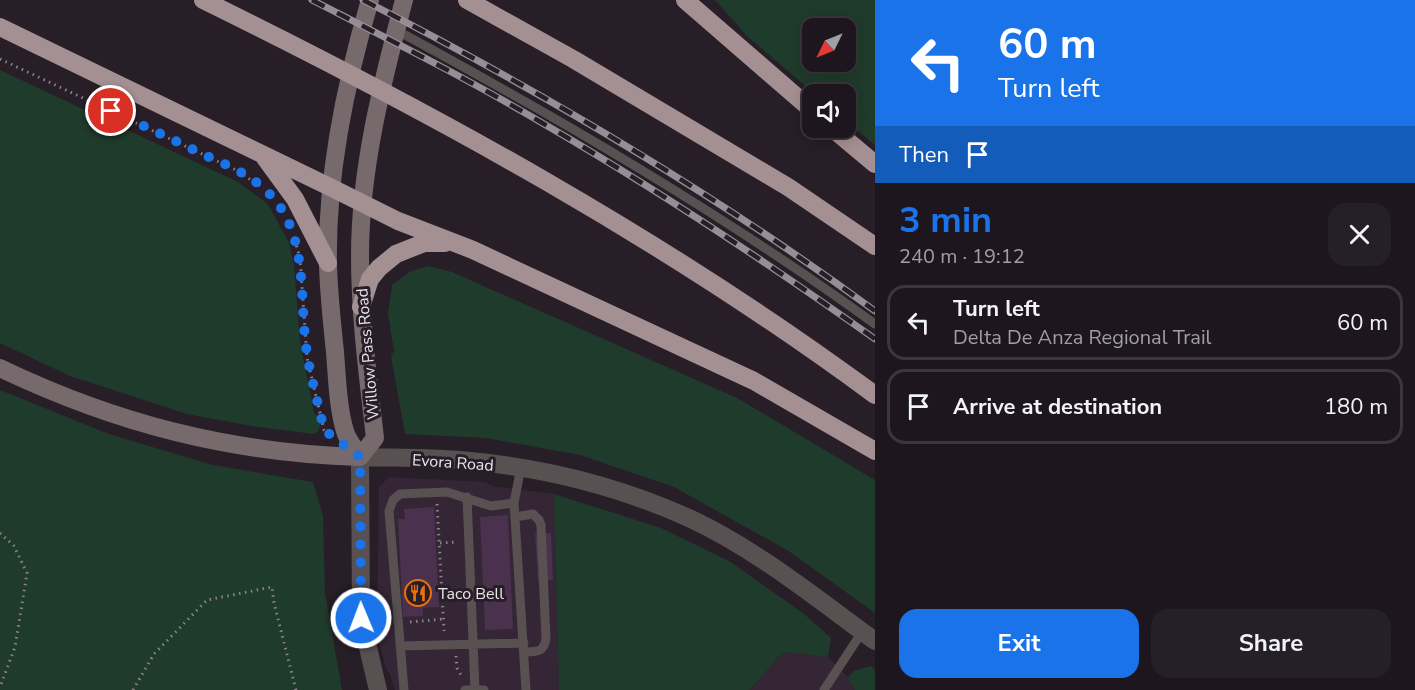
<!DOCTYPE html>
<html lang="en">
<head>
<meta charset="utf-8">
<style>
  :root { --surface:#1d161e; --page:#251f27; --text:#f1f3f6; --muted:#a09fa4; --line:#3b353c; --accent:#1a73e8 }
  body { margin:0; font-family:"Nunito Sans",sans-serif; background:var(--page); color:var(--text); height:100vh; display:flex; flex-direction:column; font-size:22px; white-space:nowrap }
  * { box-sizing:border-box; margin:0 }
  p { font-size:20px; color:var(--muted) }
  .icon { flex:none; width:33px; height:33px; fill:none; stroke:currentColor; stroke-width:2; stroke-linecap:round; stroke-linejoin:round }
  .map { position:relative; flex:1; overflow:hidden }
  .side { display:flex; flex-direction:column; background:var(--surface); width:540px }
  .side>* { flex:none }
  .guide { background:#1a73e8; color:#fff; overflow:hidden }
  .needle { width:39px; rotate:227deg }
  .tools { position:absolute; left:802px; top:18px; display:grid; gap:12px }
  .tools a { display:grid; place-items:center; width:54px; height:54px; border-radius:12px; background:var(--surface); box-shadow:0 3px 15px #0003,0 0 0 2px var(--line); font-size:30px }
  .pin { position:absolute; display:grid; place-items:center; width:51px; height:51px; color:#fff; margin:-26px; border:3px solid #fff; border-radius:50%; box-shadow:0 2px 6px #0007 }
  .me { position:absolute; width:66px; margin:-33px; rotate:359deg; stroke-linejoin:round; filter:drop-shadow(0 0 4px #0008) }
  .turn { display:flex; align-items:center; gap:21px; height:126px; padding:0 24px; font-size:27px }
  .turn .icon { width:78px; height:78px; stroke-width:2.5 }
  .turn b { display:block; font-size:42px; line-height:51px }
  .then { display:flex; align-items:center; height:57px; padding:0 24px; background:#0003; gap:12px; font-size:22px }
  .round { display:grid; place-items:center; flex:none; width:63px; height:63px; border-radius:18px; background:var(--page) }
  .overview { display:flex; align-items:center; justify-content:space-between; height:102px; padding:0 24px }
  h1 { font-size:36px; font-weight:700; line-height:45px; color:var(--accent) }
  .primary-button { display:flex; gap:12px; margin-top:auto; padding:12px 24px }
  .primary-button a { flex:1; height:69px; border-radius:18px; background:var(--accent); color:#fff; font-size:24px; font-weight:700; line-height:69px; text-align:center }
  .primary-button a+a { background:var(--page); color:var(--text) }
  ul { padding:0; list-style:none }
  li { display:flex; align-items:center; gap:18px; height:75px; margin:0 12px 9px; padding:0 12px; border:3px solid var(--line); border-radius:18px }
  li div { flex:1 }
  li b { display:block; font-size:22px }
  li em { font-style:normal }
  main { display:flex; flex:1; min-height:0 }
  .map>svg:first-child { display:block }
  .built { fill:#342635 }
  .green { fill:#1f3b2b; fill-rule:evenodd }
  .building { fill:#4a314d }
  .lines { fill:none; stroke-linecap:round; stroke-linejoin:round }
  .path { stroke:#8b838c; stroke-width:3; stroke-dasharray:1.5 4.5; stroke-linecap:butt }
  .lane { stroke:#585051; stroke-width:9 }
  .street { stroke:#585051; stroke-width:18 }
  .secondary { stroke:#776a6c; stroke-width:18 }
  .highway { stroke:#a49093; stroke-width:18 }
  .rail-casing { stroke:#968e96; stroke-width:7 }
  .rail { stroke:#271e28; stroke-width:4.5; stroke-dasharray:14; stroke-linecap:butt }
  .route { stroke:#1a73e8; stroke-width:10; stroke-dasharray:0 18 }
  .labels { text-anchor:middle; stroke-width:6; stroke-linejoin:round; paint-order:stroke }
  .street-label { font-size:16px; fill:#ece5ec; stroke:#271e28 }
  .poi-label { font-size:16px; fill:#ece5ec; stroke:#271e28; text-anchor:start }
</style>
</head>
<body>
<main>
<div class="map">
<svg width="875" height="690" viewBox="0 0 875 690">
  <rect width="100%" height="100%" fill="#271e28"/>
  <path class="built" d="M389,477L485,482L492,486L554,494L559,690H395L389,672L386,669L377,633L379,487Z
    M783,652L828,657L848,677L855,690H750Z"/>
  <path class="green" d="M715,0H875V145L846,121V94H815L748,37ZM813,28H846V62H813Z
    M0,70L238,182L268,204L289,243L294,265L300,341L314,413L321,419L319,430L314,434L251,426L187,414L70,376L0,343Z
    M428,266L452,272L737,398L875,480V613L787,550L674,487L580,455L486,438L405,434L391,356L394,351L388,314L392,285L409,272Z
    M0,390L109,434L213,465L313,482L323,516L325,593L342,690H0Z
    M554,494L661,528L729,561L803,613L831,638L828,657L783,652L750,690H559Z
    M871,666L875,670V690H855L848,677L854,671Z"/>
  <path class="building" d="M434,507L439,607L423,608V616L403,617L398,519H405L404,509Z
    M508,515L513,629L485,630L480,517Z
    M535,533H551L553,580L538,581Z"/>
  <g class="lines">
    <path class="path" d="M0,59L234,169L262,187
      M295,240L300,258L307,358L324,430L327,433
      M437,504L444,631
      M0,533L14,546L27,573L15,647L0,687
      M440,543L456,542
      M410,622L444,619
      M456,656L457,668L461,675
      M133,690L154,654L207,600L272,587L274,603L296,690"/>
    <path class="lane" d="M396,30C562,120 723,214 875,324
      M521,467L514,503L526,690
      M467,497L475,689
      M515,517L533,514L539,520L541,525L546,639C543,653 538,651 525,652
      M400,646L524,643
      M404,690L389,511L393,500L400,494L447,492L491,506L514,503
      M465,690H484
      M824,690L862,632"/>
    <path class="street" d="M378,690L361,618L360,457C397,458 434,457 470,461C545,468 620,487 689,518C756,549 816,598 875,641"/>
    <path class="secondary" d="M0,368C117,424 231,453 360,457
      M360,457L375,438C368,377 360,317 360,256C360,169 382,83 404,0
      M360,457C356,450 349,442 346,434C338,412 337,376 335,352C332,324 329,295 328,266C326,177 345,85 370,0"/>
    <path class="highway" d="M203,0C437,115 665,240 875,395
      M467,0L573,59L788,187L875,246
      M685,0L813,111
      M0,27L332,188L398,221L473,250L754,381L875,451
      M832,128L875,164
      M265,158L295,199L328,263
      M361,307L370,279L379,268L396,254L424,243H445"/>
    <defs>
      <path id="rail" d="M312,0C390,40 468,79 544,124C658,190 768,263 875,339
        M363,0C541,91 714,193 875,311"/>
    </defs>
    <use href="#rail" class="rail-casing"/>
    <use href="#rail" class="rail"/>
  </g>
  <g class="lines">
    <path class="route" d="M111,111C142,125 172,139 202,154C223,163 245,172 262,187C313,229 297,302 308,359C312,383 319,406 324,430L360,457L361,618"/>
  </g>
  <defs>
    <symbol id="restaurant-ring" viewBox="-11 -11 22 22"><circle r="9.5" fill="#271e28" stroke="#e8710a" stroke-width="1.5"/><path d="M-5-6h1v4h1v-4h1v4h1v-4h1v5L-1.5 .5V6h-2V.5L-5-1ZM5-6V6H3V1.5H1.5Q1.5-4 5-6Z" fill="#e8710a"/></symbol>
  </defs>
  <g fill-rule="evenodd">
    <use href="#restaurant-ring" x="403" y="578" width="30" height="30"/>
  </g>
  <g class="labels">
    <g class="street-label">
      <text transform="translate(367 354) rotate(-95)" y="6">Willow Pass Road</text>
      <text transform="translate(453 462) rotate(4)" y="6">Evora Road</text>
    </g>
    <g class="poi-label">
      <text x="438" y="599">Taco Bell</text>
    </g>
  </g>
</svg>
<div class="tools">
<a><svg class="needle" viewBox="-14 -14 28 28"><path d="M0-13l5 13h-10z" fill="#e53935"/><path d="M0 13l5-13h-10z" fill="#a09fa4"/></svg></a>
<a><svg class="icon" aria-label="sound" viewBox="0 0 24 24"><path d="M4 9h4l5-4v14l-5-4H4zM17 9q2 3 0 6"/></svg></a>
</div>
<div class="pin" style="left:111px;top:111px;background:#d93025"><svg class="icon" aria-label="arrive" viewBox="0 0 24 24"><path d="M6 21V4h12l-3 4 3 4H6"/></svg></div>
<svg class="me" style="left:361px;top:618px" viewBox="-20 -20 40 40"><circle r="17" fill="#1a73e8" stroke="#fff" stroke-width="3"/><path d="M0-11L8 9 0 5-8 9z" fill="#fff"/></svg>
</div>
<section class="side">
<div class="guide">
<div class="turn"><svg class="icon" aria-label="left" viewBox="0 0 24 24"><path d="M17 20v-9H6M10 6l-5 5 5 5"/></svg><div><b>60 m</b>Turn left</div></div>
<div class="then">Then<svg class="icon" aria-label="arrive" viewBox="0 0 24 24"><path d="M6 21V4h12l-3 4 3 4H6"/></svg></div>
</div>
<div class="overview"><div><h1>3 min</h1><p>240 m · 19:12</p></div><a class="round"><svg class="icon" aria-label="close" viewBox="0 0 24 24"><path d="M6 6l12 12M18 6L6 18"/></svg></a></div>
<ul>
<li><svg class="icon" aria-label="left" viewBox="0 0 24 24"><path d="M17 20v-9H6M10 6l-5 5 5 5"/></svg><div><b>Turn left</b><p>Delta De Anza Regional Trail</p></div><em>60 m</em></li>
<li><svg class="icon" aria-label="arrive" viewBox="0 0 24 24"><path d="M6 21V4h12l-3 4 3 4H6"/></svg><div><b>Arrive at destination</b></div><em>180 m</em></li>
</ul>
<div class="primary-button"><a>Exit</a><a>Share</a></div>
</section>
</main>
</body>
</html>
